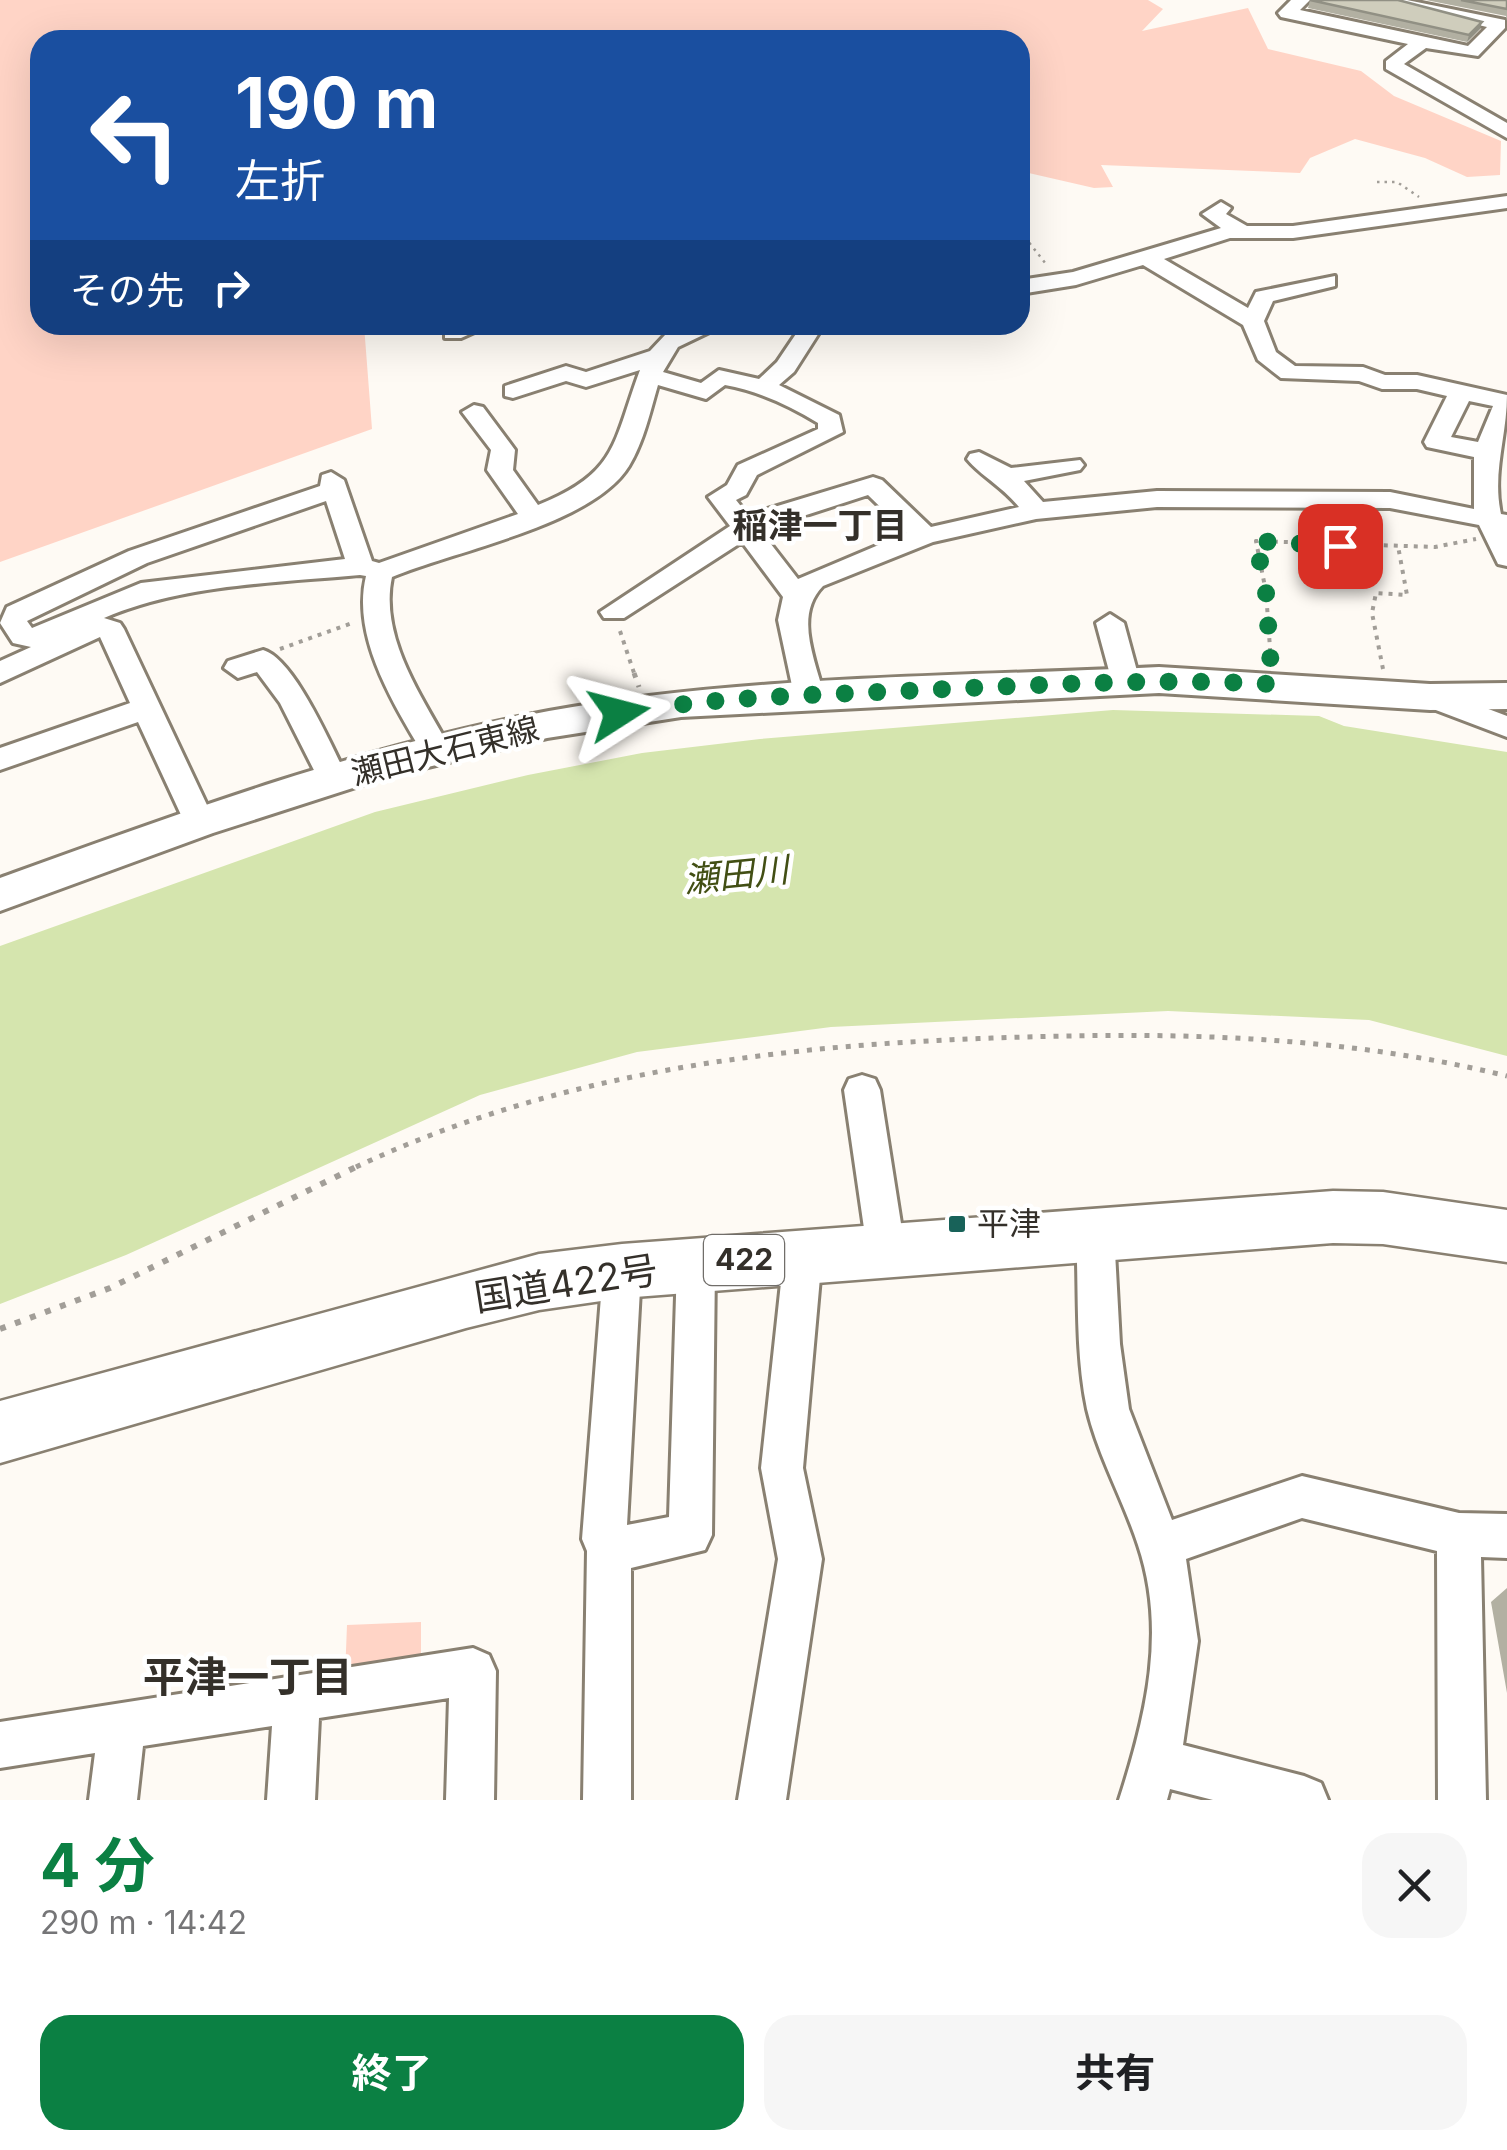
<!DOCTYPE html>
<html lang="ja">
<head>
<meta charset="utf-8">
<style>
  :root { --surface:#fff; --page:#f6f6f6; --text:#202124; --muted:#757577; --accent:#0b8043 }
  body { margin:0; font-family:Inter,"Noto Sans JP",sans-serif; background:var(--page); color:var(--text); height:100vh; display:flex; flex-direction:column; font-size:38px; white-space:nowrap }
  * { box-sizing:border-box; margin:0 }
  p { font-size:32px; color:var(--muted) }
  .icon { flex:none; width:55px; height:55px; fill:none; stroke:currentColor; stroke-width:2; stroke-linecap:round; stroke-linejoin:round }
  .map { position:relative; height:1800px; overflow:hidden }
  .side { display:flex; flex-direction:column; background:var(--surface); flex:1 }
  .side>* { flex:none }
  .guide { position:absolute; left:30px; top:30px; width:1000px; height:305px; border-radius:30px; box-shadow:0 10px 40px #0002; background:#1a4fa0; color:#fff; overflow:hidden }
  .pin { position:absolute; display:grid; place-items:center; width:85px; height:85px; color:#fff; margin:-42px; border-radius:20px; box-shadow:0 5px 15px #0006 }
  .me { position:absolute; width:110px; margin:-55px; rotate:81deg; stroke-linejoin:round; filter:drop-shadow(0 0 8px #0008) }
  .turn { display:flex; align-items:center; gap:35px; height:210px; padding:0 40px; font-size:45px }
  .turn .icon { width:130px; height:130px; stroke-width:2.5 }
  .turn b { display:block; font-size:70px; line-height:85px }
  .then { display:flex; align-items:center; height:95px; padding:0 40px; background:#0003; gap:20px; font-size:38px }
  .round { display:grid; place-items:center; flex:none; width:105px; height:105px; border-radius:30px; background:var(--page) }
  .headline { display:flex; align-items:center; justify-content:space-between; height:170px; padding:0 40px }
  h1 { font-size:60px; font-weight:700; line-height:75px; color:var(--accent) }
  .primary-button { display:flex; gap:20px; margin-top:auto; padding:20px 40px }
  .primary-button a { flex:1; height:115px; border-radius:30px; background:var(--accent); color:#fff; font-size:40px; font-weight:700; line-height:115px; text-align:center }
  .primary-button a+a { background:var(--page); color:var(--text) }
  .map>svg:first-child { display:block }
  .green { fill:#ffd4c6 }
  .water { fill:#d5e5ae }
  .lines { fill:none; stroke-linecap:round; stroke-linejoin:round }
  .minor-casing { stroke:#898071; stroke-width:6 }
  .major-casing { stroke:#898071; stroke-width:6 }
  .highway-casing { stroke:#898071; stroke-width:5 }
  .path-far3 { stroke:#a29e98; stroke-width:2.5; stroke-dasharray:2.5 5; stroke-linecap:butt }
  .path-far2 { stroke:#a29e98; stroke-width:4; stroke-dasharray:4 6; stroke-linecap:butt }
  .path-far1 { stroke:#a29e98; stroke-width:5; stroke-dasharray:5 8; stroke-linecap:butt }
  .path { stroke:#a29e98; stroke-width:6; stroke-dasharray:6 10; stroke-linecap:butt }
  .minor { fill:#fff; fill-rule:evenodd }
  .major { fill:#fff; fill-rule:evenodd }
  .highway { fill:#fff; fill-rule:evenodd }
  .wall { fill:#b2b0a2 }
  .shaded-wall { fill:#919084 }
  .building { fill:#cfcdbc; stroke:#919084; stroke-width:2.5 }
  .route { stroke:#0b8043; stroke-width:18; stroke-dasharray:0 32.4 }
  .poi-dot { fill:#186259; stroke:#fff; stroke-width:4 }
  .labels { text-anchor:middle; stroke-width:9; stroke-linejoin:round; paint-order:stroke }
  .shield { fill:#fff; stroke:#716e6a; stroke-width:2.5 }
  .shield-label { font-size:30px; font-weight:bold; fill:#34302a }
  .street-label { font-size:32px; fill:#34302a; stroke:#fff }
  .poi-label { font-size:32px; fill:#34302a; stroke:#fff; text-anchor:start }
  .neighbourhood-label { font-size:35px; font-weight:bold; fill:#34302a; stroke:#fff }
  .water-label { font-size:35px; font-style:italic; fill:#424f14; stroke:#fff }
  .near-street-label { font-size:38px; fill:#34302a; stroke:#fff }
  .near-neighbourhood-label { font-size:42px; font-weight:bold; fill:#34302a; stroke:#fff }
</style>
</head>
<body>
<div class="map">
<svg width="1507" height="1800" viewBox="0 0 1507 1800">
  <rect width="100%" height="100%" fill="#fefaf4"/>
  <path class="green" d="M0,0H1148L1163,9L1142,31L1248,8L1268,49L1361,71L1394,96L1501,141L1500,175L1467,177L1425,158L1355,139L1310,158L1300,173L1101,165L1113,187L1094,188L1020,171V40H40V325H364L372,429L0,562Z
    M421,1622V1669L345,1676L347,1625Z"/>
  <path class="water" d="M1113,710L1319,716L1344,726L1507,752V1056L1369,1020L1168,1011L831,1027L637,1052L480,1095L126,1255L0,1304V946L375,812L528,775L642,753L760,739Z"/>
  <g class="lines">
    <defs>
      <path id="minor" d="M1291,0H1310L1300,10L1468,46L1487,27L1373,0H1407L1505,20V28L1478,56L1426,48L1404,64L1507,123V138L1386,69V61L1408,44L1281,17L1278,13Z
        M1507,196V208L1293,238H1230L1164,259L1248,308L1256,292L1335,276V286L1273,301L1264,321L1276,352L1295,366L1363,367L1385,375H1417L1507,395C1507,436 1492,473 1501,514L1507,515V566L1498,564L1479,525L1390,508L1157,507L1036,519L933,542L823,586C794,615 815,659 824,695L809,705L794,695L778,620L783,597L742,542L624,618H604L600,612L730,526L708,497L727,485L738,465L818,429V423C789,405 758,391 725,385L706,399L658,385C650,412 644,441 629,466C593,525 456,550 392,577C379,638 423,698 451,750L447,757H425C395,706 351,638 366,576L360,575C274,583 184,584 104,618L120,623L124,629L215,822L210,830H188L138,722L0,770V748L130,703L100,637L0,683V661L31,647L13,643L0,623L7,607L129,551L320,486L322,475L331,472L344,480L372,561L379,563L518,514L487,470L491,450L462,412L474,405L483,407L515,450L513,470L538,505C618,473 613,443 640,370L586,387L566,381L513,398L505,396V386L566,366L586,372L650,351L666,334L690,325H724L678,347L663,372L701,383L719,370L759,379L777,362L802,325H824L794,372L779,385L839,415L843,432L757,475L746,495L736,500L748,515L873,477L882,480L931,527L1019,507C1001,485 982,477 967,459L970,454L979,452L1011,468L1080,460L1084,465L1080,470L1024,481L1043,502L1157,491L1390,492L1474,509V457L1427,447L1424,442L1447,396L1417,389H1382L1359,381L1281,378L1258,360L1243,325L1143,265L1076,285L1020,294V280L1073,272L1221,228L1202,214L1221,202L1231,208L1226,214L1247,226H1293ZM1469,401L1493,406L1478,442L1451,437ZM868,495L907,533L798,579L760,530ZM326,501L345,559L141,583L32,628L27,621L147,563Z
        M455,325H490L461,338H445V328Z
        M1110,614L1124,623L1140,682L1126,692L1112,682L1096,623Z
        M263,650C295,659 332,748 348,778L344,786H322L280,703L257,672L238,678L224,668L228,661Z
        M1430,687L1507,716V737L1420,704L1415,697L1420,690Z
        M862,1075L875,1079L880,1090L905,1249L900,1261L886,1266L872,1261L867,1249L844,1090L849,1079Z
        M1095,1216L1108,1221L1114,1233L1120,1344L1129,1409L1172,1520L1302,1476L1459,1513L1507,1514V1558L1481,1557L1486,1800H1438L1437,1551L1302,1518L1186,1559L1198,1641L1183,1745L1304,1776L1321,1783L1328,1800H1213L1170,1789L1167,1800H1119C1146,1716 1167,1631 1138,1545C1123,1499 1098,1456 1087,1409C1075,1352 1079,1291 1076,1233L1082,1221Z
        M803,1237L817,1243L822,1255L803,1468L822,1559L786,1800H738L778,1559L761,1468L784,1255L789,1243Z
        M696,1247L710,1253L715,1265L712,1535L705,1550L631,1568V1800H583L587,1551L582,1539L603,1271L608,1258L622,1253L636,1258L641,1271L627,1525L669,1517L677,1265L682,1253Z
        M473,1648L489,1655L496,1671L494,1800H446L449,1698L319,1718L315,1800H267L272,1726L143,1746L137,1800H89L95,1753L0,1768V1722Z"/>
      <path id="major" d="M1159,667L1430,684L1507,683V709L1430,710L1159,693L681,717L547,738L387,777L213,833L0,911V878C179,813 361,746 549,711C749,675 956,677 1159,667Z"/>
      <path id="highway" d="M1333,1191L1383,1192L1507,1210V1262L1383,1244L1333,1243L622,1298L539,1310L466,1328L0,1463V1401L539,1254L622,1244Z"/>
    </defs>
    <use href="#minor" class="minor-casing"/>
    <use href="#major" class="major-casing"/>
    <use href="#highway" class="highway-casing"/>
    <path class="path-far3" d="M1377,182H1397L1419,197
      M1020,231L1046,264"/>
    <path class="path-far2" d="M620,631L635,676
      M280,649L355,622
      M1271,662L1266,592L1256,541L1435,547L1476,539
      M1383,669L1372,613L1376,593L1407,595L1398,546"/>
    <path class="path-far1" d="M634,673L639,687
      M356,1167C566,1068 797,1043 1027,1037C1189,1032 1348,1037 1507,1076"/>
    <path class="path" d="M0,1329L110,1288L362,1164"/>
    <use href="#minor" class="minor"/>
    <use href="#major" class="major"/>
    <use href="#highway" class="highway"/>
  </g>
  <path class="wall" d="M1310,0L1480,29L1467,42L1308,8Z
    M1426,0H1507V21L1506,16Z
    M1507,1588V1693L1491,1602Z"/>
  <path class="shaded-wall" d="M1482,22L1480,29L1467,42L1469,35Z"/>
  <path class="building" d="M1310,0H1398L1482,22L1469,35Z
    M1461,0H1507V9Z"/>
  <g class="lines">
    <path class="route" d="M619,713C720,696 821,695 923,690C1039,685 1156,678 1272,684L1266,592L1256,541L1340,546"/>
  </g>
  <rect class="poi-dot" x="947" y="1214" width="20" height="20" rx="5"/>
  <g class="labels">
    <rect class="shield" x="704" y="1235" width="80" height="50" rx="8"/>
    <g class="shield-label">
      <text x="744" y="1270">422</text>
    </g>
    <g class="street-label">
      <text transform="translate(445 751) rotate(-14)" y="11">瀬田大石東線</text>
    </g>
    <g class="poi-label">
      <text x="977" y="1235">平津</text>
    </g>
    <g class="neighbourhood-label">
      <text x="820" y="538">稲津一丁目</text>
    </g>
    <g class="water-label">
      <text transform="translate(736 875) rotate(-6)" y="12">瀬田川</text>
    </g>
    <g class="near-street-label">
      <text transform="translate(566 1284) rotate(-9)" y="13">国道422号</text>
    </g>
    <g class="near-neighbourhood-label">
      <text x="248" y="1692">平津一丁目</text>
    </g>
  </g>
</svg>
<div class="pin" style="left:1340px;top:546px;background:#d93025"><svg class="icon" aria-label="arrive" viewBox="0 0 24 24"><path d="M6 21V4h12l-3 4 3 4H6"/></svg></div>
<svg class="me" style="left:619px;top:713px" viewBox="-20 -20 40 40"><path d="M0-17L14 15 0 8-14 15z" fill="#0b8043" stroke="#fff" stroke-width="4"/></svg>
<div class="guide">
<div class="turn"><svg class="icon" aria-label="left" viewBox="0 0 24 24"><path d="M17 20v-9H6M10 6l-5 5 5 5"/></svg><div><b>190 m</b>左折</div></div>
<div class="then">その先<svg class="icon" aria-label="right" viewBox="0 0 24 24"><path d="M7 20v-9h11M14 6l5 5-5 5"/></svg></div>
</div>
</div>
<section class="side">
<div class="headline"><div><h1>4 分</h1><p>290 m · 14:42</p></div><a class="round"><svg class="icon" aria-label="close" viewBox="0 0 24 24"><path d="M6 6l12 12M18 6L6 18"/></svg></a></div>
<div class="primary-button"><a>終了</a><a>共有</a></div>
</section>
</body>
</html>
